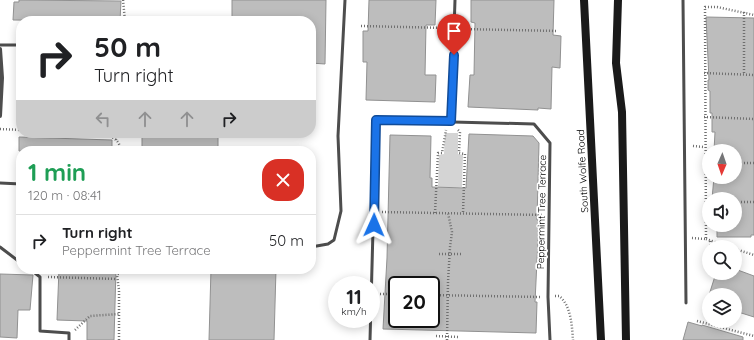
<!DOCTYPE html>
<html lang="en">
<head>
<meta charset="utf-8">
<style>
  :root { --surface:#fff; --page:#f2f2f2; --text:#202124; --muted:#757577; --line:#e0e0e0 }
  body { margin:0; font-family:Quicksand,sans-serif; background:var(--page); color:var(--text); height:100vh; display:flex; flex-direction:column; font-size:15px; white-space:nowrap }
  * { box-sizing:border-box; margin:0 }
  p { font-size:13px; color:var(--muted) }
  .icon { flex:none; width:22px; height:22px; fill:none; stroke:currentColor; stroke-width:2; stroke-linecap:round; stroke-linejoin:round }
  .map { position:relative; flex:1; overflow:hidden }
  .drawer { position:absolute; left:16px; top:146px; width:300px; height:128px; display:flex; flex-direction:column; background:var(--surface); border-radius:16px; box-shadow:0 2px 10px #0003 }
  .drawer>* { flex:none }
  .top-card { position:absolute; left:16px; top:16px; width:300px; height:122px; border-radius:16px; box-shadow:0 2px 10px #0003; background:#fff; color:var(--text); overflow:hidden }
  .needle { width:26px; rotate:182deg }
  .controls { position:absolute; left:702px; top:144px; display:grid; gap:8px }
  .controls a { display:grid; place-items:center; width:40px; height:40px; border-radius:50%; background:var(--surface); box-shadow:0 2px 10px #0003; font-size:20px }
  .speed { position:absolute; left:328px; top:276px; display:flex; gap:8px; font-size:20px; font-weight:700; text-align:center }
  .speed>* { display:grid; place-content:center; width:52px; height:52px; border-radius:50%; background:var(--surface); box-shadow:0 2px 10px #0003; line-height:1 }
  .speed small { font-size:10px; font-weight:400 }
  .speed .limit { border:2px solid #111; border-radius:6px; background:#fff; color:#111 }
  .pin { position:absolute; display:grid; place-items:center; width:34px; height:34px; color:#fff; margin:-41px -17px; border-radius:50% 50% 50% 0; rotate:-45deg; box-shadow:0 0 4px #0007 }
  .pin .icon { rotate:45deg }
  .me { position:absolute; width:44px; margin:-22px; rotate:1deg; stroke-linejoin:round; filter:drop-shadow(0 0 3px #0008) }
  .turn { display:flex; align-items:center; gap:14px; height:84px; padding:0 12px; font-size:18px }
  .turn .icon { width:52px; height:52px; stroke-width:2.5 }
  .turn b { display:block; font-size:28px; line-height:34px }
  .lanes { display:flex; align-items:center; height:38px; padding:0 12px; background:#0003; justify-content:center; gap:20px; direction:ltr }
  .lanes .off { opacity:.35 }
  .round { display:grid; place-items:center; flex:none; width:42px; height:42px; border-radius:16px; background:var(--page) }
  .head { display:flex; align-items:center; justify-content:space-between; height:68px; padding:0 12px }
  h1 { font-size:24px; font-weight:700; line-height:30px; color:#1e9e55 }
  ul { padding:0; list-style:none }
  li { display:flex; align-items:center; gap:12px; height:52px; padding:0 12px; border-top:1px solid var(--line) }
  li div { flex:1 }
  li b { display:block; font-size:15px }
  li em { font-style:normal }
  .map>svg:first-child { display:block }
  .green { fill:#d4d4d4 }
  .building { fill:#bdbdbd; stroke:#919191; fill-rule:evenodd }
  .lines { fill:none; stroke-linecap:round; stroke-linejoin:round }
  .path { stroke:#6f6f6f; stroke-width:2.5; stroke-dasharray:1 2; stroke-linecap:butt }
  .service { stroke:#4d4d4d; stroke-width:3 }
  .minor { stroke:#4d4d4d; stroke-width:4 }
  .secondary { stroke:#1a1a1a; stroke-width:8 }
  .route-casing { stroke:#114b97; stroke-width:10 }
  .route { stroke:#1a73e8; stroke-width:7 }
  .labels { text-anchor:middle; stroke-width:3.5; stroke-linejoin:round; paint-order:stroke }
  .street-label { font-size:10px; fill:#000; stroke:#fff }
</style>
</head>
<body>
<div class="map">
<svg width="754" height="340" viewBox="0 0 754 340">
  <rect width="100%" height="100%" fill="#fff"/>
  <path class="green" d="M445,133H458V154L463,155L462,187H438L439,155L444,154Z"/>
  <path class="building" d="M19,0L121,1L120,21L13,20L14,2H19Z
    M232,0H326L325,64L311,63V21H232Z
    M369,0H436L435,25H426L425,75H436L435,102L366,100L367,62H363V31H368Z
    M471,0H554L553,35L561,36L560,68L552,67L551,109L538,108V110L468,107L470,75H474L475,23L471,22Z
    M706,17L754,18V235H751V237H717V225H735V199H712L714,177H735V151H714L715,132H712V113H710V91L708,90V80H709Z
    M142,133H218V151H163V148L142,147Z
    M469,134L533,136L539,143L537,220H539L535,302H537L536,333L383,329L387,258L390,135L431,136L430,178H432V187L466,188ZM397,285H431V319H397Z
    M19,137L112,140V151H19Z
    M59,269H116L114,340H87V321L57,320Z
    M211,269H276L274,340H209Z
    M735,269L754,276V317L735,311V295H709L716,273H735Z
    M0,274L33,275L30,310H18L17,338L0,337Z
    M688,322L702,326V325L743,337V340H683Z"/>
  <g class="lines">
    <path class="path" d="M123,0L125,21
      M744,12V75
      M361,26L447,28
      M462,29L558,31
      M704,73L754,75
      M704,117L754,119
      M0,129L21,130
      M458,130L460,132L459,153L465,154L463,213
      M65,133C80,135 122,128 120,151
      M116,140L118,133
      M693,146L704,147
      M735,163H754
      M735,202H754
      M382,212L543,215
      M435,213L438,153H442L446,130
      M692,238L706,239L705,7H717L754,15
      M706,239L730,247
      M710,241L711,247
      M735,249L754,255
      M439,254H462
      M48,277L117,279
      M380,294H397
      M431,295L540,297
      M555,296H559C571,305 572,326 573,340
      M697,321L754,336
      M75,330L90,316L119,314
      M436,336L458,337
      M119,340V290L117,275L122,269
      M447,340L448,282L450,247L452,232L448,213"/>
    <path class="service" d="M683,0L686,303
      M0,45H21
      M451,121L455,0
      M0,183L21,184
      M0,247L21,263
      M311,247L328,244L334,240L341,211L338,136L345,0
      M30,269L40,277V331L69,333V340
      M370,340L376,120L534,124L550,143L548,297L550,340"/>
    <path class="minor" d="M0,49L2,78L0,116"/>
    <path class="secondary" d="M584,0L601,340
      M618,0L616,63L622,112L626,340"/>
  </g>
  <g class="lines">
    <defs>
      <path id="route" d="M374,225L376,120L451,121L454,55"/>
    </defs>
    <use href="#route" class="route-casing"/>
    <use href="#route" class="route"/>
  </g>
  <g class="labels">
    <g class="street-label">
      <text transform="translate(582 171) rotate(-93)" y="4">South Wolfe Road</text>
      <text transform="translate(541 212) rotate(-89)" y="4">Peppermint Tree Terrace</text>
    </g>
  </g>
</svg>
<div class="controls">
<a><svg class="needle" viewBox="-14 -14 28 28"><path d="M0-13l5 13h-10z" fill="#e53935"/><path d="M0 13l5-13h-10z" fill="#757577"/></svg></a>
<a><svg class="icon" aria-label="sound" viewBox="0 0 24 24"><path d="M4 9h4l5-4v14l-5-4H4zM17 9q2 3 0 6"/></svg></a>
<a><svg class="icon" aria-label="search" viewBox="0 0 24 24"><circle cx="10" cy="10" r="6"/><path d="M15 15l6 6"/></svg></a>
<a><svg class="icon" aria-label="layers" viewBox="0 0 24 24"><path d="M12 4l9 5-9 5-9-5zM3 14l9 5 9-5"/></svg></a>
</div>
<div class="speed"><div>11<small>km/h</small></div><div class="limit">20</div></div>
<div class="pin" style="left:454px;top:55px;background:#d93025"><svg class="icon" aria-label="arrive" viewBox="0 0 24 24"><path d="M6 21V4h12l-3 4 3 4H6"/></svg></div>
<svg class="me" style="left:374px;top:225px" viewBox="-20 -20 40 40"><path d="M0-17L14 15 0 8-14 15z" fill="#1a73e8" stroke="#fff" stroke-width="4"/></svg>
<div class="top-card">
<div class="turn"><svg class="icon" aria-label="right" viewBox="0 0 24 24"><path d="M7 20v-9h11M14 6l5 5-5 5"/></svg><div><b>50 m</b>Turn right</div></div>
<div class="lanes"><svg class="icon off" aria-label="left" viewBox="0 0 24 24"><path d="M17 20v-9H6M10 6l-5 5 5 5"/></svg><svg class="icon off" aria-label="ahead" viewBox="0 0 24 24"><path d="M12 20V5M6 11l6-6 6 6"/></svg><svg class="icon off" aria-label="ahead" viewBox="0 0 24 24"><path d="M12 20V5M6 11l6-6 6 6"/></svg><svg class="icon" aria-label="right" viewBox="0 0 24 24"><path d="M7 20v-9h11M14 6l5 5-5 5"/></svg></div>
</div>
<section class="drawer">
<div class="head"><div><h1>1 min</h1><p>120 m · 08:41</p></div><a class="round" style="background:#d93025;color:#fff"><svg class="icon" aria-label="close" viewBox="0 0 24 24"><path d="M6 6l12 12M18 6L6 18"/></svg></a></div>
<ul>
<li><svg class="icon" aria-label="right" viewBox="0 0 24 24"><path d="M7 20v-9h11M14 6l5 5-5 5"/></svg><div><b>Turn right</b><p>Peppermint Tree Terrace</p></div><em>50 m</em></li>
</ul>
</section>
</div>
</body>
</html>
